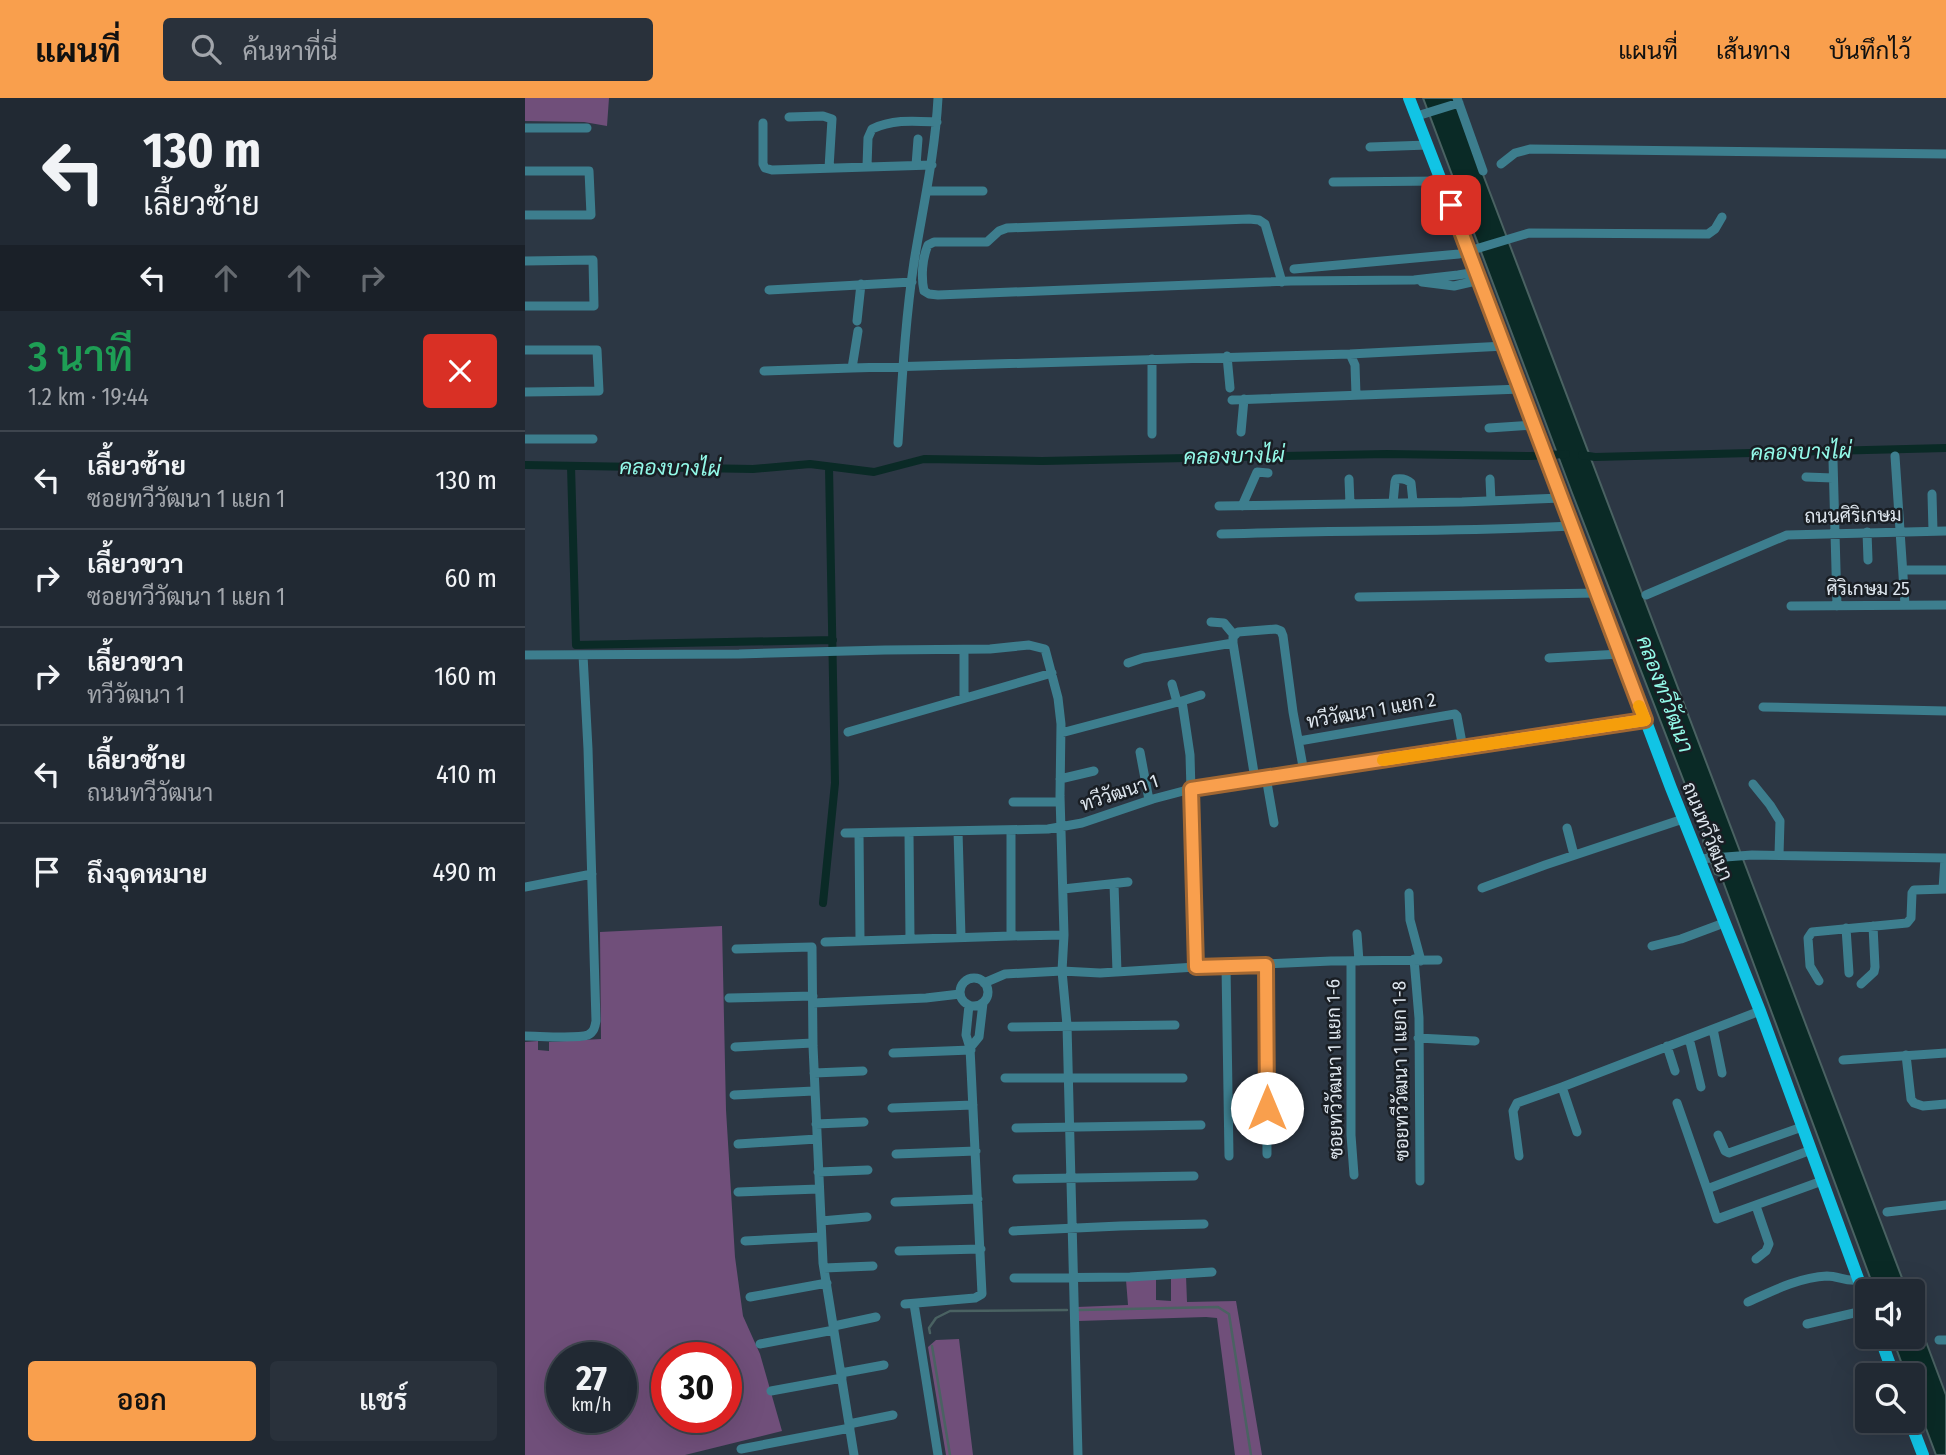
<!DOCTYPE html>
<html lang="th">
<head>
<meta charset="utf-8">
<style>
  :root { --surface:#212933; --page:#29313b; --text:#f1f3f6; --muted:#a2a6ac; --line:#3e454e; --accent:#f99f4d }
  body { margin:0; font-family:"Fira Sans Condensed",Sarabun,sans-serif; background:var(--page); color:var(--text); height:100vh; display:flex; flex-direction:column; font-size:26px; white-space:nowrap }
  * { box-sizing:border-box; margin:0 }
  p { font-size:23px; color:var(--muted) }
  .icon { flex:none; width:38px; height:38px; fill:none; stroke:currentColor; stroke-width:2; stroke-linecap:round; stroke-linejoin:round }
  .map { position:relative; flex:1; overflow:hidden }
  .side { display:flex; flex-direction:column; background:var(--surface); width:525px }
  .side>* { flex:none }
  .hud { background:#212933; color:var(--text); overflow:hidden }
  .fabs { position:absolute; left:1330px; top:1181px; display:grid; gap:14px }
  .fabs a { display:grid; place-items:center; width:70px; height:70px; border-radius:7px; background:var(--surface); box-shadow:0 7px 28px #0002,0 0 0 2px var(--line); font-size:35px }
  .speed { position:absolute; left:21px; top:1244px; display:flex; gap:14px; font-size:35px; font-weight:700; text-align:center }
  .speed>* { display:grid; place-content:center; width:91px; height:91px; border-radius:50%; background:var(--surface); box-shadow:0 7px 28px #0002,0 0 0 2px var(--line); line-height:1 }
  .speed small { font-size:18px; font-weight:400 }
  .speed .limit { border:10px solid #d22; background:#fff; color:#111 }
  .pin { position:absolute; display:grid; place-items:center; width:60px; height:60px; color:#fff; margin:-30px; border-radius:14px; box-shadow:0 4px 10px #0006 }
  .me { position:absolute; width:77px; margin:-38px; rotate:0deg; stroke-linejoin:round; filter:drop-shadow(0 0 5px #0008) }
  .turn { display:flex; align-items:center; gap:24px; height:147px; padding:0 28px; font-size:32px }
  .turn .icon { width:91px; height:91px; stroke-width:2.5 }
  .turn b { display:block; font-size:49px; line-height:60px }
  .lanes { display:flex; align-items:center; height:66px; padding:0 28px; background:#0003; justify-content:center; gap:35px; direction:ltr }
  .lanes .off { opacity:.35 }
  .round { display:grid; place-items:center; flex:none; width:74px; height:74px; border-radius:7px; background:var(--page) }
  .summary { display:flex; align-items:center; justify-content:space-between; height:119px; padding:0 28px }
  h1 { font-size:42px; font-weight:600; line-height:52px; color:#1e9e55 }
  .cta { display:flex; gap:14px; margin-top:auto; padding:14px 28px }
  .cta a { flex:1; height:80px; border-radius:7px; background:var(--accent); color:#111; font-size:28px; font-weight:600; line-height:80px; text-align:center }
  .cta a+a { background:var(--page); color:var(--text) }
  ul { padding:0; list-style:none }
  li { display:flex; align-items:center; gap:21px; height:98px; padding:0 28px; border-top:2px solid var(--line) }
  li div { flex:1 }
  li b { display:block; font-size:26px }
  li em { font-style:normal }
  header { display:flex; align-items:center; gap:42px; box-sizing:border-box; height:98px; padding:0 35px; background:var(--accent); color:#111 }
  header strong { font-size:33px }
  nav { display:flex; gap:38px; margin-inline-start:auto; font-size:24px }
  .search { width:490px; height:63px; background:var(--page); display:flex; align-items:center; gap:18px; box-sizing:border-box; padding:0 24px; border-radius:7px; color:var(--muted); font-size:26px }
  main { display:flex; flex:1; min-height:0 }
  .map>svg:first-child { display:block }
  .green { fill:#704f7a; fill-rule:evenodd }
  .water { fill:#0a2a26; stroke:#4a6262; stroke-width:2 }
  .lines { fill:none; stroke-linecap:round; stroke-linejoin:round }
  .stream { stroke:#4a6262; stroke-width:2.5 }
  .canal { stroke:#0a2a26; stroke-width:8 }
  .minor { stroke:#3d7e8e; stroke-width:9 }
  .major { stroke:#11c4e5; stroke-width:12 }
  .route-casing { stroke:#a26732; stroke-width:18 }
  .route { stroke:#f99f4d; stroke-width:12 }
  .slow { stroke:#f59e0b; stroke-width:12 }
  .labels { text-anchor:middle; stroke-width:5; stroke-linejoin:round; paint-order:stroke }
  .street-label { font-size:19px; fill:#dee6ee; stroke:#191e24 }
  .water-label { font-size:21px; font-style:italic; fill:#93fae9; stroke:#191e24 }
</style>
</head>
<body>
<header>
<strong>แผนที่</strong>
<div class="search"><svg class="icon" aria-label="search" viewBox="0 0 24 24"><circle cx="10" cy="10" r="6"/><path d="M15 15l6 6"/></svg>ค้นหาที่นี่</div>
<nav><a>แผนที่</a><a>เส้นทาง</a><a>บันทึกไว้</a></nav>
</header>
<main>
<section class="side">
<div class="hud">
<div class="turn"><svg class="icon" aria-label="left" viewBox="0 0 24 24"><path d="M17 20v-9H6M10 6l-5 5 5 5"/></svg><div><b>130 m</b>เลี้ยวซ้าย</div></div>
<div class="lanes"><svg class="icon" aria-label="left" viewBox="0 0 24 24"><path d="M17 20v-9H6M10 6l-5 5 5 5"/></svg><svg class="icon off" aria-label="ahead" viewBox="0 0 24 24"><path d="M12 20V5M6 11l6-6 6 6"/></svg><svg class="icon off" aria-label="ahead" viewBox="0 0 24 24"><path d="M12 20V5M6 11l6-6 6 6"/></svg><svg class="icon off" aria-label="right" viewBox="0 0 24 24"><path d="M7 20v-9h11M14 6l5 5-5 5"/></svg></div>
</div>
<div class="summary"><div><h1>3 นาที</h1><p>1.2 km · 19:44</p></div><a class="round" style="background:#d93025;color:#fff"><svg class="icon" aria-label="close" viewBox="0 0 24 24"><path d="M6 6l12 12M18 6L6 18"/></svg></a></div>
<ul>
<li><svg class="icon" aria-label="left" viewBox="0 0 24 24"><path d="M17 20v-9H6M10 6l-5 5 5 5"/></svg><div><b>เลี้ยวซ้าย</b><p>ซอยทวีวัฒนา 1 แยก 1</p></div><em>130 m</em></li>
<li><svg class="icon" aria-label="right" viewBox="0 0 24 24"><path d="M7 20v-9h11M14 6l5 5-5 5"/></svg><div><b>เลี้ยวขวา</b><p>ซอยทวีวัฒนา 1 แยก 1</p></div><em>60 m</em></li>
<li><svg class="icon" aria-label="right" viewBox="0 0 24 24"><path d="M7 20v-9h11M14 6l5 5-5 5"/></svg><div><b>เลี้ยวขวา</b><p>ทวีวัฒนา 1</p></div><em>160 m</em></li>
<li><svg class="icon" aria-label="left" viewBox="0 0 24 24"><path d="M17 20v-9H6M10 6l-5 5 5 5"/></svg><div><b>เลี้ยวซ้าย</b><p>ถนนทวีวัฒนา</p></div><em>410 m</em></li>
<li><svg class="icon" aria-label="arrive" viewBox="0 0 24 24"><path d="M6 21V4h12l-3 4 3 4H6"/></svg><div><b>ถึงจุดหมาย</b></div><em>490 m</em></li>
</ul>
<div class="cta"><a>ออก</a><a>แชร์</a></div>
</section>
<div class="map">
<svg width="1421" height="1357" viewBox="0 0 1421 1357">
  <rect width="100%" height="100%" fill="#2c3744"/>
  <path class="green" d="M0,0H84L82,28L59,24L0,23Z
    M197,828L201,1012L210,1159L218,1218L235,1256L257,1333L160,1357H0V944L13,943V952L24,953V944L76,941L75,834ZM37,1260H96V1320H37ZM142,1260H201V1320H142Z
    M661,1178L662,1204L711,1203L737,1357H710L692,1220L681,1219L553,1223L552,1209L603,1207L601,1182L631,1180V1202L646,1203V1179Z
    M434,1241L448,1357H421L403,1249L411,1242Z"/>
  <path class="water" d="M898,0H929L1382,1193H1350L1196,778L1190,776L1178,743L1180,738L1047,395Z
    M1388,1209L1421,1297V1357H1411L1388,1296V1278L1381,1277L1367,1239H1388Z"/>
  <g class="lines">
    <path class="stream" d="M554,1212L693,1209L704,1216L726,1357
      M405,1235L404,1230L411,1220L425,1213L542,1212
      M407,1248L425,1357"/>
    <path class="canal" d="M1057,357L1070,359L1421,350
      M0,367L228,371L285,366L349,374L399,361L517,363L862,356L1006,358L1041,356
      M46,368L51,547L308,542
      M298,805L310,685L304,369"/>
    <path class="minor" d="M932,0L958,73
      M892,18L934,5
      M264,19L298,18L307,21L304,70
      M238,25V66L240,70L247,72L407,67
      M0,30H62
      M845,49L903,47
      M976,66L990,55L1005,51L1421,56
      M391,67L393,41
      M342,68L343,40L347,31C368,21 389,23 412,24
      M0,73H64L66,117H0
      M808,84L916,83
      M402,93H458
      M0,163L68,162L69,208H0
      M769,171L934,156L1004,135L1183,136L1190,131L1197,119
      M757,184L740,126L734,122L724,121L482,130L474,133L462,144H409L403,147C397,161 396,179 399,193L404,196L413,197L766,183L889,182L933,177L952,174
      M897,184L929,188L955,182
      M244,192L387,184
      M332,223L336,186
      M333,233L327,270L825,256L980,248
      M0,252H72L74,293L0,294
      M825,256L830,267L831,297
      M702,258L705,290
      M627,261V336
      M239,273L327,270
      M707,302L996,291
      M964,330L1009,327
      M716,334L719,301
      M0,341H68
      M373,345C377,284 380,224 389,164C398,109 410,56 413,0
      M1370,358L1380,507
      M1308,362L1312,508
      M1281,379L1308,380
      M824,381L825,406
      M965,381L966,403
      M1407,396L1408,433
      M868,405L870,384L871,381C878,380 882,381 886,385L888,404
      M694,408L937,404L1036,400
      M717,408L732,374L743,375
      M1342,434L1343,462
      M696,436C813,432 930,434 1047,428
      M1378,472H1421
      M1121,497L1262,437L1421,433
      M834,499L1072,495
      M1266,508L1421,507
      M686,524L699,525L709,537
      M708,545L730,681
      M0,557L214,556L360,552L465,551L504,547L520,551L533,600L536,626L535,698L539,837L537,873L542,927L553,1357
      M1024,560L1095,556
      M603,565L618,560L708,545V539L713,534L751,531L756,533L758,538L768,614L779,674
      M647,586L652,604
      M439,600V552
      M657,603L676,597
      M1238,609L1421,613
      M323,634L527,575
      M536,635L657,603L665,657L671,869L806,863L913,862
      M774,643L930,616L932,618L938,650
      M615,654L624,702
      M741,679L749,725
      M535,681L569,673
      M1228,686L1245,707L1255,723L1254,757
      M488,704H535
      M1042,730L1049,757
      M433,733L436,839
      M320,735L523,731L557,725L628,701L666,691L1120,622
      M334,735L335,842
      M384,735L385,841
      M1174,761L1227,757L1421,760
      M589,786L592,874
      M0,789L67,776
      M957,790L1020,767L1158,721
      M538,791L603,784
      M1418,791L1420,760
      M884,795L885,822L896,863
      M1321,830L1324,875
      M832,836L834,863
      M486,838L539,837
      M300,844L486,838V732
      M1127,848L1156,841L1199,825
      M211,851L287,849L288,948L298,1165L329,1357
      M889,861L894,920L895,1083
      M826,863V1037L829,1077
      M741,867L742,1056
      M701,868L704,1058
      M435 894a14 14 0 1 1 28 0a14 14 0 1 1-28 0Z
      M1294,883L1285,868L1283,840L1287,834L1382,825L1386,820L1387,795L1389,792L1421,791
      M459,885L480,876L537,873L575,875L671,869
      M1336,886L1349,874L1350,869L1348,828
      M204,900L288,898
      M288,905L401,900L435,896
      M444,907L441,937L445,950L454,939L458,905
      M487,929L650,927
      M1188,931L1197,975
      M0,938C14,938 52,941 63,937C69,934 70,929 71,923L63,651L58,557
      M893,940L950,943
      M1164,940L1176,989
      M1142,948L1150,973
      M210,949L288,945
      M368,955L446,952
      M1381,957L1386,1001L1389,1005L1398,1008L1421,1006
      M1318,962L1421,955
      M289,975L338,973
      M480,980H658
      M1037,989L1235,913
      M209,997L289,993
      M1152,1005L1182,1091L1286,1052
      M367,1010L448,1007
      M291,1026L339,1024
      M491,1030L676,1027
      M1193,1037L1200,1053L1204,1055L1277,1029
      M213,1046L292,1041
      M371,1056L451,1053
      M994,1058L988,1013L992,1005L1037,989L1052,1034
      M293,1074L343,1072
      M492,1081L669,1078
      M1182,1091L1192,1121L1297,1083
      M213,1094L294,1091
      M370,1104L453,1101
      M1231,1108L1244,1146L1241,1153L1231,1161
      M1362,1114L1421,1107
      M296,1123L342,1119
      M488,1133L595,1128L679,1126
      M220,1143L296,1139
      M374,1153L456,1151
      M299,1170L348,1168
      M489,1180L605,1179L687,1174
      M225,1199L302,1185
      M1223,1204C1247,1193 1275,1179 1302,1178C1314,1178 1320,1184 1334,1182
      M380,1206L450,1200L457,1196L445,950
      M389,1206L413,1357
      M1282,1226L1342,1212
      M309,1228L351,1219
      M1414,1242H1421
      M235,1246L309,1232
      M316,1275L359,1267
      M246,1293L317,1280
      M324,1326L368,1317
      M216,1351L325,1330"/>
    <path class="major" d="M884,0L969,219L1146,690L1235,913L1342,1205
      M1355,1239L1369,1278
      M1385,1323L1398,1357"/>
  </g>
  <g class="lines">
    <defs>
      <path id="route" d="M742,1010L741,867L671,869L666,691L1120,622L926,107"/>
    </defs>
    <use href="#route" class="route-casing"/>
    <use href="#route" class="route"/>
    <path class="slow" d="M858,662L1120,622L1114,608"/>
  </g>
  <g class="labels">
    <g class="street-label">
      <text transform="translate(1328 417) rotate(-1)" y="7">ถนนศิริเกษม</text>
      <text x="1343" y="497">ศิริเกษม 25</text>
      <text transform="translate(846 612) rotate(-10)" y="7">ทวีวัฒนา 1 แยก 2</text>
      <text transform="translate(594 694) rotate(-18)" y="7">ทวีวัฒนา 1</text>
      <text transform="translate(1183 733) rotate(68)" y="7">ถนนทวีวัฒนา</text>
      <text transform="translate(809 971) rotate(-91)" y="7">ซอยทวีวัฒนา 1 แยก 1-6</text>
      <text transform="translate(875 973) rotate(-91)" y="7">ซอยทวีวัฒนา 1 แยก 1-8</text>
    </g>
    <g class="water-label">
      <text transform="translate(1276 354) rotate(-1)" y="7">คลองบางไผ่</text>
      <text transform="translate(709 358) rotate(-1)" y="7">คลองบางไผ่</text>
      <text transform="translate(145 370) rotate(1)" y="7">คลองบางไผ่</text>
      <text transform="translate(1140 596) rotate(69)" y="7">คลองทวีวัฒนา</text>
    </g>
  </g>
</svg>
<div class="fabs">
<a><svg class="icon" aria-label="sound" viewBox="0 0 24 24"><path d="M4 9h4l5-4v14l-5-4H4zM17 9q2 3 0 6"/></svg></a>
<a><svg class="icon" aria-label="search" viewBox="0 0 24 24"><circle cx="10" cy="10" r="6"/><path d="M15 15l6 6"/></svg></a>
</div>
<div class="speed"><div>27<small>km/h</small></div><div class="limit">30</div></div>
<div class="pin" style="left:926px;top:107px;background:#d93025"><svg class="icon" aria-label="arrive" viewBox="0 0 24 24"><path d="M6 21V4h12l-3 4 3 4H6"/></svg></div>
<svg class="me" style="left:742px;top:1010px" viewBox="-20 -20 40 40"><circle r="19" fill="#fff"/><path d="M0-13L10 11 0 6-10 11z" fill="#f99f4d"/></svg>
</div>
</main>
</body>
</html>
